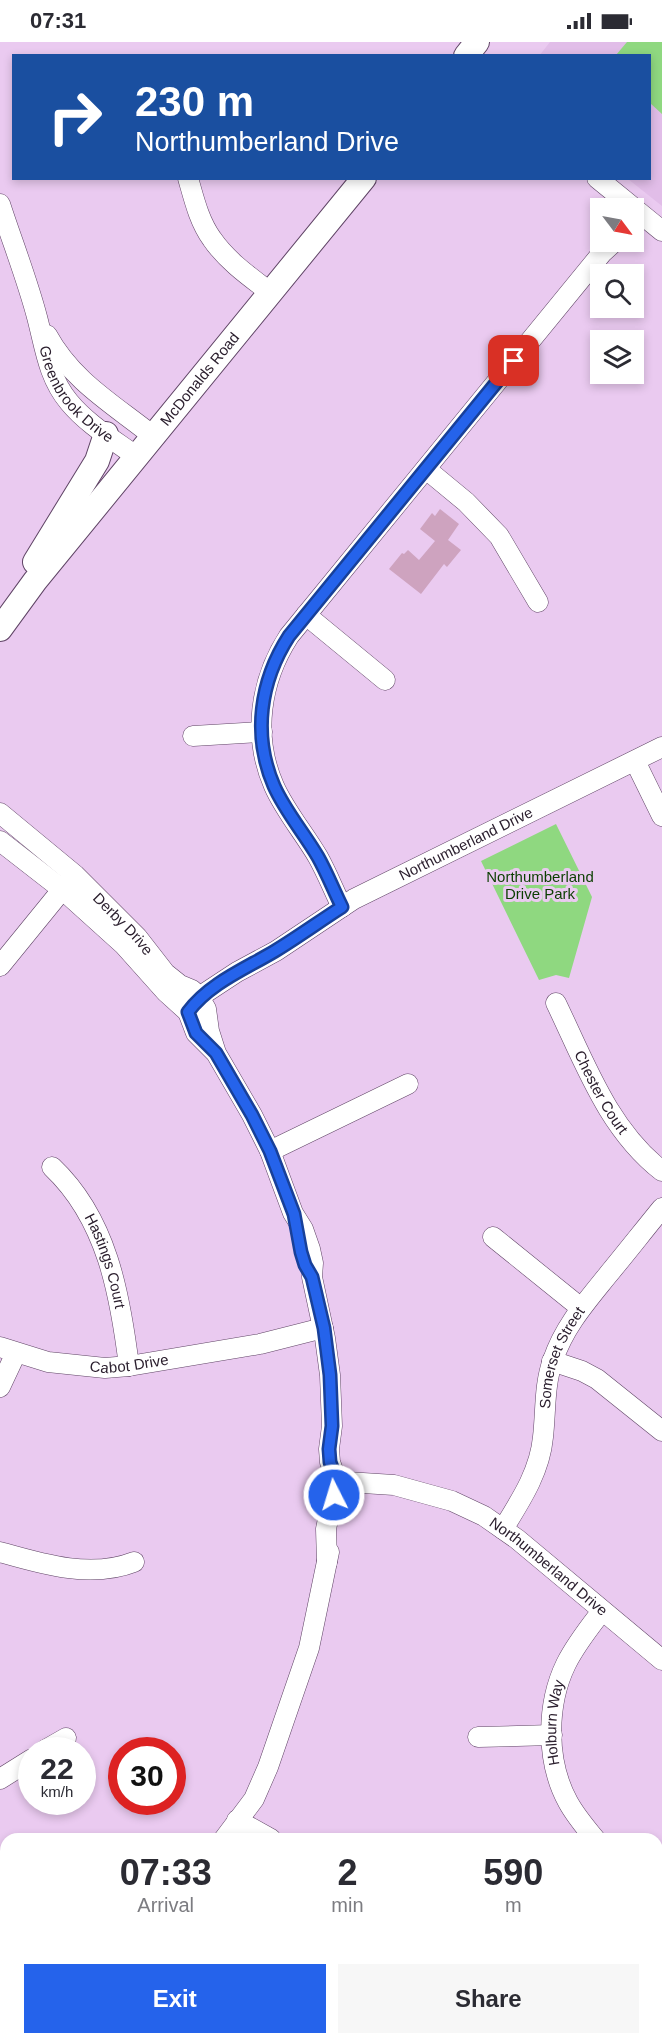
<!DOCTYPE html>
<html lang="en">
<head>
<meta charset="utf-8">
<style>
  :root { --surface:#fff; --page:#f7f7f7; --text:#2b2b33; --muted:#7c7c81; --accent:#2563eb }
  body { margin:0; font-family:Arial,sans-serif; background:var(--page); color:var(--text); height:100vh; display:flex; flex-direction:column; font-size:22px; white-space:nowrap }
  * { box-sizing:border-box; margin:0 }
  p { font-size:20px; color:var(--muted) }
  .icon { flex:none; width:33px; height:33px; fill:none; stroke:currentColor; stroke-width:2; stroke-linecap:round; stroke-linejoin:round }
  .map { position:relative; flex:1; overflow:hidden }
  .details { position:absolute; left:0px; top:1791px; width:663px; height:212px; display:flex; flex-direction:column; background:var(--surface); border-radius:18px 18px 0 0; box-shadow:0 3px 9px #0003 }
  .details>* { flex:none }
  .hud { position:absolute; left:12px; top:12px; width:639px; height:126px; border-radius:0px; box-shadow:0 3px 9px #0003; background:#1a4fa0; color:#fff; overflow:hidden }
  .needle { width:39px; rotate:122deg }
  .controls { position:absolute; left:590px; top:156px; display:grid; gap:12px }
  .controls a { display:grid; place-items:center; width:54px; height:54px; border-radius:0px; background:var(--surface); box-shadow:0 3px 9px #0003; font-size:30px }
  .speed { position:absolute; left:18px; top:1695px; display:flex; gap:12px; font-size:30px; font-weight:700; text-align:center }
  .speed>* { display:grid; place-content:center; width:78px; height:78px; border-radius:50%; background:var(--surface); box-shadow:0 3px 9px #0003; line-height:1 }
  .speed small { font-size:15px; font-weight:400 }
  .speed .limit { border:9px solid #d22; background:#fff; color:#111 }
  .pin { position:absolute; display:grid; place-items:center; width:51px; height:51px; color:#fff; margin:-26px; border-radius:12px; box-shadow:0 3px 9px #0006 }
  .me { position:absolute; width:66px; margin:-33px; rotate:355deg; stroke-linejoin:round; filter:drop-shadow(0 0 4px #0008) }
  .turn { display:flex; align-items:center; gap:21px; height:126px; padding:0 24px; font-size:27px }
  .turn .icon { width:78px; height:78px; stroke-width:2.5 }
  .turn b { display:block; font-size:42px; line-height:51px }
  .eta { display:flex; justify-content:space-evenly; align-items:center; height:102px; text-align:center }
  .eta b { font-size:36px; font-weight:800; line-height:42px }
  .action { display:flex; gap:12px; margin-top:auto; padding:12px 24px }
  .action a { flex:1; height:69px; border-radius:0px; background:var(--accent); color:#fff; font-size:24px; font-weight:800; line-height:69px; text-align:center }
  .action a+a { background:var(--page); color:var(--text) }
  .status { display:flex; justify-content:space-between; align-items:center; height:42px; padding:0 30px; background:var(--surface); direction:ltr }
  .status svg { height:16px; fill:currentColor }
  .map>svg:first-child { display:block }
  .built { fill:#e1bde8 }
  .green { fill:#8fd880 }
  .building { fill:#cea3bf }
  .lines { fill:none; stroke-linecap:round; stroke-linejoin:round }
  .minor-casing { stroke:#5f4465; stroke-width:21 }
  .major-casing { stroke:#5f4465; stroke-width:26 }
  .minor { stroke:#fff; stroke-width:20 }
  .major { stroke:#fff; stroke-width:24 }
  .route-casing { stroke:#184099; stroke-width:15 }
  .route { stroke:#2563eb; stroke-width:10 }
  .labels { text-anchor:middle; stroke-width:6; stroke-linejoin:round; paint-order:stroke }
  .street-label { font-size:15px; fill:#2c202f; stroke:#eacaf0 }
  .park-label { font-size:15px; fill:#0b3e00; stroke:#eacaf0 }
</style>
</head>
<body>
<div class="status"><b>07:31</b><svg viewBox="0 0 49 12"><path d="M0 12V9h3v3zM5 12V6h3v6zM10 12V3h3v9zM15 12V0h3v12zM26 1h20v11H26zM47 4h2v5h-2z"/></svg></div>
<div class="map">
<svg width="662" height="2002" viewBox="0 0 662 2002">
  <rect width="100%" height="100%" fill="#eacaf0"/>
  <path class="built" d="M550,0H662V164L628,137L650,136V14H539Z
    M6,1884V1996L36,1997L32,2002H0V1891Z"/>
  <path class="green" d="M627,0H662V72L650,61V14L616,13Z
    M556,782L592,855L569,936L556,933L539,938L481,819Z"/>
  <path class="building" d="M440,467L459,482L448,498L461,508L447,525L444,522L421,552L389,527L402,511L404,512L408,508L419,518L435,499L420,487L432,471L435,474Z"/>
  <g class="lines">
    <defs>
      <g id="minor">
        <path d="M188,136C194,157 199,179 212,197C227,219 250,235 271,251"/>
        <path d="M597,136L662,189"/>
        <path id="s1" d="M0,162C12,199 27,237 37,275C45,305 48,335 69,360C87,382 114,398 137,415"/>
        <path d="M47,293C72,339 113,362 153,394"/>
        <path d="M426,427L466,460L499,494L538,560"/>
        <path d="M306,573L385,638"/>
        <path d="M193,694L262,690"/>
        <path d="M635,719L662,774"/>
        <path id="s2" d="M0,771L75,833L137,895L165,931L180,943L192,948L199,955L206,967L209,989L216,1011L252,1073L270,1109L293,1171L303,1187L310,1207L313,1221L312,1235L325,1296L330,1333L332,1384L329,1407L330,1420L335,1434V1443L326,1487L327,1520"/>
        <path d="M0,799L63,848L124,903L166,950L188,970L196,991L214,1009"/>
        <path d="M342,865C334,849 327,831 318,815C304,791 285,769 274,744C252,694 260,639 289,594L602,211L614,200"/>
        <path d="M0,924L70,838"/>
        <path id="s3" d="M556,961C585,1021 608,1087 662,1129"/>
        <path id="s4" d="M188,970L199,955L237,930L276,909L354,857L662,705"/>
        <path d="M270,1109L408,1042"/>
        <path id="s5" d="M52,1125C107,1177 120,1252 129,1324"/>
        <path d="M493,1195L581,1266"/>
        <path id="s6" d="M0,1305L48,1320L105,1326L129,1324L260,1302L323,1286"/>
        <path d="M552,1319L582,1329L597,1337L662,1389"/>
        <path d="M0,1345L16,1311"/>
        <path id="s7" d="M335,1443L347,1440L394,1443L452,1459L484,1474L517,1497L662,1618"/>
        <path id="s8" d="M503,1487C521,1458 540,1429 543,1395C546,1369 544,1343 553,1318C564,1285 586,1260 607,1234C626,1211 644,1188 662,1166"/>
        <path d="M0,1510C42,1522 91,1537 134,1520"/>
        <path d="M478,1695L552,1693"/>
        <path d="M45,1708L66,1696"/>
        <path d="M0,1737L32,1717"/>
        <path d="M237,1778L271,1797"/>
        <path d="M224,1797L254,1757L268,1725L309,1606L329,1510"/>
        <path id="s9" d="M595,1797C585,1785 575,1773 568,1760C546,1720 546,1663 566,1622C576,1602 589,1586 602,1569"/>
        <path d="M0,1827L6,1832"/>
        <path d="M657,1879L662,1888"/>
        <path d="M657,1961L662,1959"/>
        <path d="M90,1996L97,2002"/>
        <path d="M57,2002L67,1996"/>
        <path d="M568,2002L575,1996"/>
      </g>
      <g id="major">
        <path d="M466,14L477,0"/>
        <path d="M35,520L97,419L106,392"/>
        <path id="s10" d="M0,587L35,539L364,136"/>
      </g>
    </defs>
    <use href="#minor" class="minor-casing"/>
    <use href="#major" class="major-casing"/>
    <use href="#minor" class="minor"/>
    <use href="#major" class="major"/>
  </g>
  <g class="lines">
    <defs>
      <path id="route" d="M334,1453L335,1434L330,1420L329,1407L332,1384L330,1333L324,1286L312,1235L305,1223L301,1210L294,1172L270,1109L252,1073L216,1011L196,991L188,970C210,941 245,927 275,909C298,895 320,879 342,865C334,849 327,831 318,815C304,791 285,769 274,744C252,693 260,639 289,594L514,319"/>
    </defs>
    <use href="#route" class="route-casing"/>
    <use href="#route" class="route"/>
  </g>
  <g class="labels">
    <g class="street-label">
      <text dy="5" stroke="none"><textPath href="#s10" startOffset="320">McDonalds Road</textPath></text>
      <text dy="5" stroke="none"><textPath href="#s1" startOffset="208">Greenbrook Drive</textPath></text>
      <text dy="5" stroke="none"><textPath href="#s4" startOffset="327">Northumberland Drive</textPath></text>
      <text dy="5" stroke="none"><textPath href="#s2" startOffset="166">Derby Drive</textPath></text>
      <text dy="5" stroke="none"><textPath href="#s3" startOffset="100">Chester Court</textPath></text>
      <text dy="5" stroke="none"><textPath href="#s5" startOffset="110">Hastings Court</textPath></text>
      <text dy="5" stroke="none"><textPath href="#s8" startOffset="184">Somerset Street</textPath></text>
      <text dy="5" stroke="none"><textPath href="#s6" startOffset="132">Cabot Drive</textPath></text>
      <text dy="5" stroke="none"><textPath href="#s7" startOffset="237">Northumberland Drive</textPath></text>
      <text dy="5" stroke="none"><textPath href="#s9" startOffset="128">Holburn Way</textPath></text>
    </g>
    <g class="park-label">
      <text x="540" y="840">Northumberland<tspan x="540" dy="17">Drive Park</tspan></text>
    </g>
  </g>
</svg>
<div class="controls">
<a><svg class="needle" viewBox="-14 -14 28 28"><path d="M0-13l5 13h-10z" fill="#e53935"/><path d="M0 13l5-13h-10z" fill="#7c7c81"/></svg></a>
<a><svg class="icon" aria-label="search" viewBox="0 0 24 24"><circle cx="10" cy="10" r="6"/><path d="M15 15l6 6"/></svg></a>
<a><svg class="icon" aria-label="layers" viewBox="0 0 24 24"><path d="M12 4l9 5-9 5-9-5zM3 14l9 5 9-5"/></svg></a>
</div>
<div class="speed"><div>22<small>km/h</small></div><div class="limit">30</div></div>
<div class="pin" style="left:514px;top:319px;background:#d93025"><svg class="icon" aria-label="arrive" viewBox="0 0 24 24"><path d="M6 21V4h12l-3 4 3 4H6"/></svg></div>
<svg class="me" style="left:334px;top:1453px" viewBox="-20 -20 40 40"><circle r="17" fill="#2563eb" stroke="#fff" stroke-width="3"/><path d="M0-11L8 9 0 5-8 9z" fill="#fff"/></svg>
<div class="hud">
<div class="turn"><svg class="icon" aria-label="right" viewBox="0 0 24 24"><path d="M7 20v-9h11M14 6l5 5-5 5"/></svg><div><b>230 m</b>Northumberland Drive</div></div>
</div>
<section class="details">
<div class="eta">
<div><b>07:33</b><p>Arrival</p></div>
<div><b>2</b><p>min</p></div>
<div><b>590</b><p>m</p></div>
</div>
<div class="action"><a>Exit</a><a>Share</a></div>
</section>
</div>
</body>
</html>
